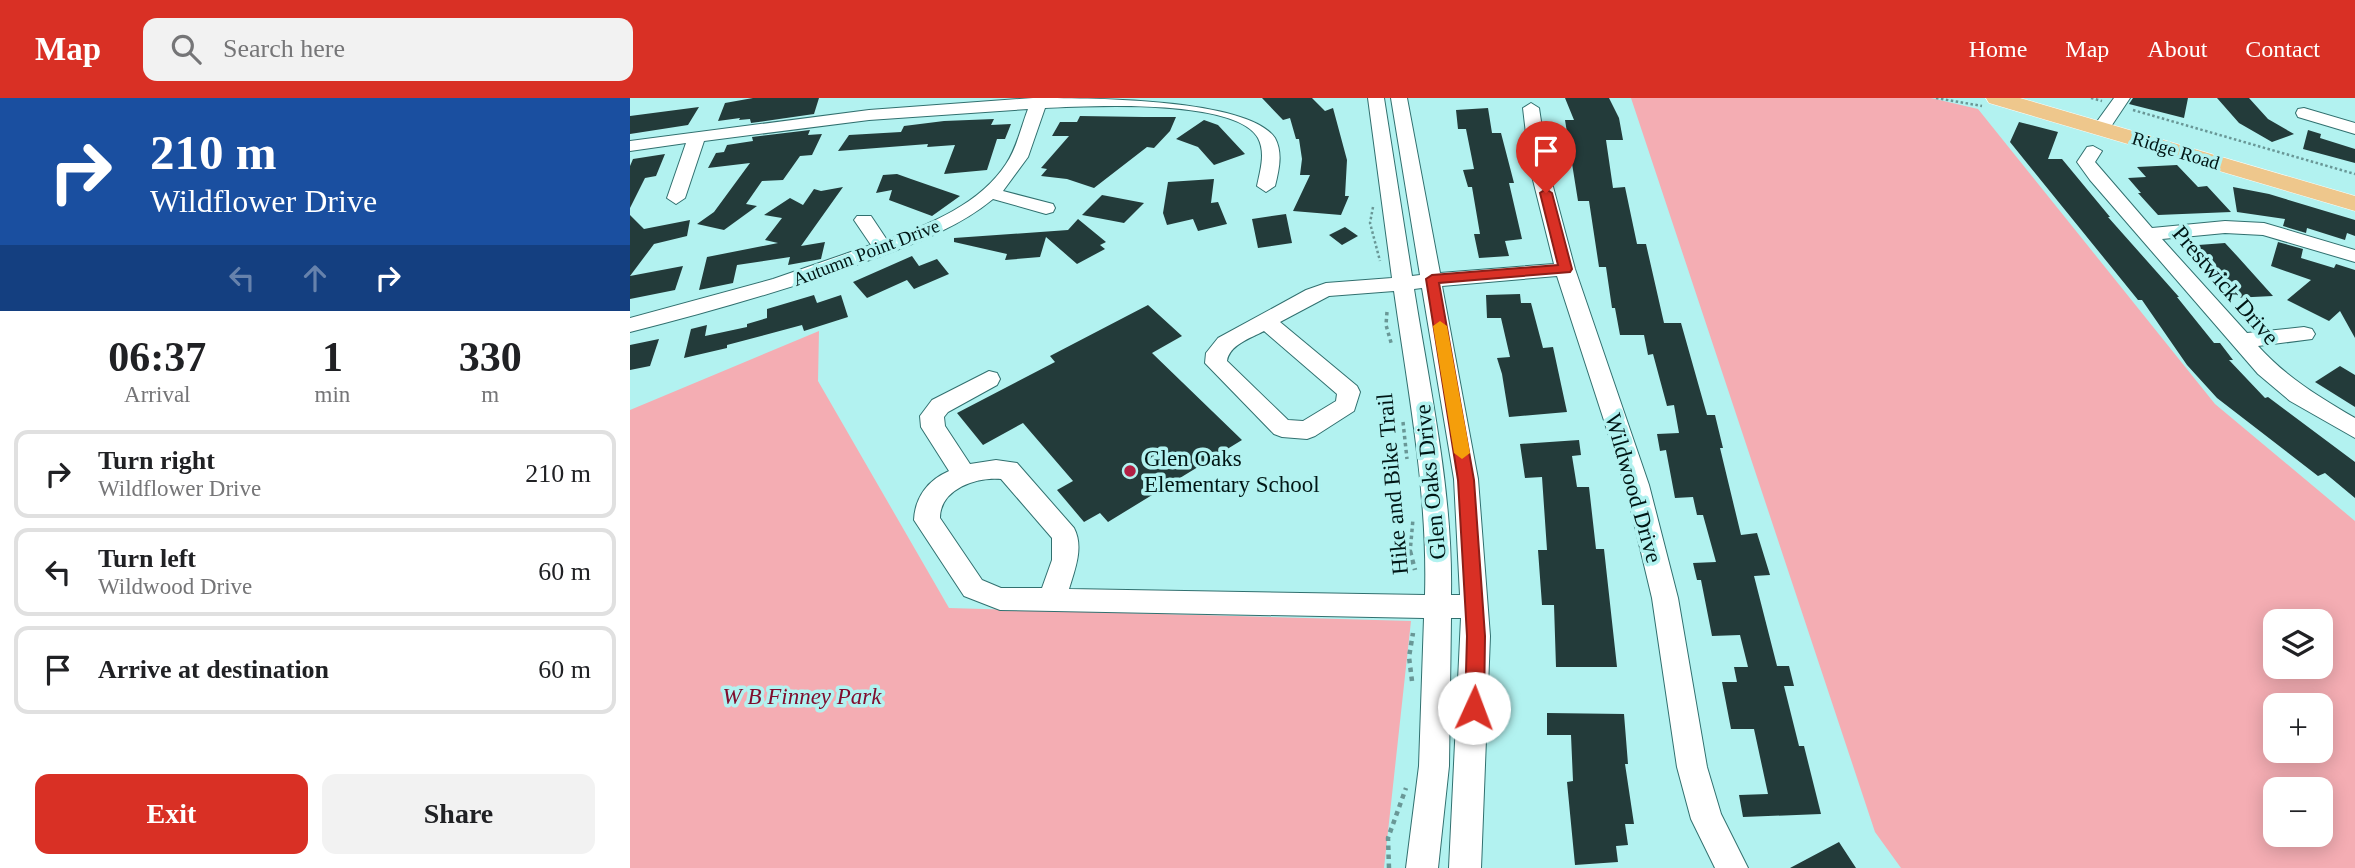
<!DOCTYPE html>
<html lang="en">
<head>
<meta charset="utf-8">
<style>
  :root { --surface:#fff; --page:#f2f2f2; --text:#202124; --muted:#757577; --line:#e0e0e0; --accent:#d93025 }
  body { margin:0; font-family:Georgia,serif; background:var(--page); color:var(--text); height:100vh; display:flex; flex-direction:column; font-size:26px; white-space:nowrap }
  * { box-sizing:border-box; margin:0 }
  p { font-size:23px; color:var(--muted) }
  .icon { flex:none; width:38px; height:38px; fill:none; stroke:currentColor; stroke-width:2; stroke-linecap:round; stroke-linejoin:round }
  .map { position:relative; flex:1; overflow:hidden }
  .panel { display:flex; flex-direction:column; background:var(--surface); width:630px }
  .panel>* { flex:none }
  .banner { background:#1a4fa0; color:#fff; overflow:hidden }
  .buttons { position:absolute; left:1633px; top:511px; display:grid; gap:14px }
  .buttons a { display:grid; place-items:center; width:70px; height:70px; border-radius:14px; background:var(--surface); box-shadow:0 4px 18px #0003; font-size:35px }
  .pin { position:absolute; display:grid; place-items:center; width:60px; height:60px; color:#fff; margin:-72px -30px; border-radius:50% 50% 50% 0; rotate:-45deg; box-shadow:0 0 7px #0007 }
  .pin .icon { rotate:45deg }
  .me { position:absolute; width:77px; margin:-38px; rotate:2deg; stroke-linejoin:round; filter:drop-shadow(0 0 5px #0008) }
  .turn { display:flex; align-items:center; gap:24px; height:147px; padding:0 35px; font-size:32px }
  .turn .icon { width:91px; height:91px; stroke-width:2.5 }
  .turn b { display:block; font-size:49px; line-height:60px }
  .lanes { display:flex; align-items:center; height:66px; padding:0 35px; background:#0003; justify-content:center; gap:35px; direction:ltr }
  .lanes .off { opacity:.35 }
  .eta { display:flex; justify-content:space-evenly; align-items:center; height:119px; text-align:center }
  .eta b { font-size:42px; font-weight:700; line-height:49px }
  .button { display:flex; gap:14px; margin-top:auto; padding:14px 35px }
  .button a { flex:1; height:80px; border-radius:14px; background:var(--accent); color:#fff; font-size:28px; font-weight:700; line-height:80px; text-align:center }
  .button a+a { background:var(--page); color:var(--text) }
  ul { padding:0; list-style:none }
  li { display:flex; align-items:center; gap:21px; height:88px; margin:0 14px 10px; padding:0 21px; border:4px solid var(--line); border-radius:14px }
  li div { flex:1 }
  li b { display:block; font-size:26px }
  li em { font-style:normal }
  header { display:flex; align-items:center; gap:42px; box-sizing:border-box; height:98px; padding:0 35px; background:var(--accent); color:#fff }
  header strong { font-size:33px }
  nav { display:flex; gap:38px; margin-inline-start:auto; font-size:24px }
  .search { width:490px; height:63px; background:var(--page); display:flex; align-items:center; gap:18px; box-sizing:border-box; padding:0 24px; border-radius:14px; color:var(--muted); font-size:26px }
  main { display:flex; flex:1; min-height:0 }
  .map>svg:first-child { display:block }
  .green { fill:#f4adb3; fill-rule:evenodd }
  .building { fill:#233b3a }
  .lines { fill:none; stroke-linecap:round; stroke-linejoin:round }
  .minor-casing { stroke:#31706f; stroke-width:2 }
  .major-casing { stroke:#fff; stroke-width:1 }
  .path-far2 { stroke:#699796; stroke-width:2.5; stroke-dasharray:2.5 2.5; stroke-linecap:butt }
  .path-far1 { stroke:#699796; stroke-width:3.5; stroke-dasharray:3.5 3.5; stroke-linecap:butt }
  .path { stroke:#699796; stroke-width:4.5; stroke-dasharray:4.5 4.5; stroke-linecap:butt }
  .minor { fill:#fff; fill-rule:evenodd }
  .major { fill:#eec78c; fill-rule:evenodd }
  .route { fill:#d93025; stroke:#8d1f18; stroke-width:2 }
  .slow { fill:#f59e0b }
  .poi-dot { fill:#b22044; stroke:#b2f2f0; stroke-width:2.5 }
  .labels { text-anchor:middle; stroke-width:7; stroke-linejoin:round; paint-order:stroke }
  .far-street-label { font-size:19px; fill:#001615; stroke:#b2f2f0 }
  .street-label { font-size:23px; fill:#001615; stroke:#b2f2f0 }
  .poi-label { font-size:23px; fill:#001615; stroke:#b2f2f0; text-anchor:start }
  .park-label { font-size:23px; font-style:italic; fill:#800d2d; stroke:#b2f2f0 }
</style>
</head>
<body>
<header>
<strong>Map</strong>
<div class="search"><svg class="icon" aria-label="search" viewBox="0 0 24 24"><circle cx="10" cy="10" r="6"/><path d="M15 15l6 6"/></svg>Search here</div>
<nav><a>Home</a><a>Map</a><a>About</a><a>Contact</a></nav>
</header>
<main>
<section class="panel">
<div class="banner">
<div class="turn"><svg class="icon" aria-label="right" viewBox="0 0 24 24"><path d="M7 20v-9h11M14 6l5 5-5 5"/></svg><div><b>210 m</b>Wildflower Drive</div></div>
<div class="lanes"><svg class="icon off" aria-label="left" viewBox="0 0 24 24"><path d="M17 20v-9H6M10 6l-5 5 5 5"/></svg><svg class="icon off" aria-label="ahead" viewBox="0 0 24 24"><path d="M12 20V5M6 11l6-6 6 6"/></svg><svg class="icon" aria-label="right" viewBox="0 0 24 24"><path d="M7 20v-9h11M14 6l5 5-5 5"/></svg></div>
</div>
<div class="eta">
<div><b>06:37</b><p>Arrival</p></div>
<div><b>1</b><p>min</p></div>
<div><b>330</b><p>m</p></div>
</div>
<ul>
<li><svg class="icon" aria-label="right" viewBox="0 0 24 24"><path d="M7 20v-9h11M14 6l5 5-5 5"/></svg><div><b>Turn right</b><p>Wildflower Drive</p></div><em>210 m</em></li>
<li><svg class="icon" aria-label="left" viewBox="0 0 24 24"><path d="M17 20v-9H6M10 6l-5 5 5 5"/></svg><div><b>Turn left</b><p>Wildwood Drive</p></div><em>60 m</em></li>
<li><svg class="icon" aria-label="arrive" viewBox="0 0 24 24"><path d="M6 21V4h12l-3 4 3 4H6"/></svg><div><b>Arrive at destination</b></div><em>60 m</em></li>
</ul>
<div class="button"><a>Exit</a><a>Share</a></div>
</section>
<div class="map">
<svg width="1725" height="770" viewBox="0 0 1725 770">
  <rect width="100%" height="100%" fill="#b2f2f0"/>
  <path class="green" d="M1001,0H1301L1348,11L1585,306L1725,423V770H1271L1245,734ZM1690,523V569H1645V523ZM1690,607V653H1645V607ZM1690,691V737H1645V691Z
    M189,233L188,283L319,510L781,523L754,770H0V312Z"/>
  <path class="building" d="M123,0H189L184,16L121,25L120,21L109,22L110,20L88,23L95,5Z
    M632,0H682L695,13L703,10L717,62L715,98H719L711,117L663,113L680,77H670L672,61L669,41H666L660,20L653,22Z
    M935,0H979L989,20L993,42H976L983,90L995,89L1007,146H1016L1034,225H1051L1077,317H1085L1093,350H1090L1111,437L1127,435L1140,477L1124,478L1147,568H1159L1164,588H1154L1169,648H1174L1191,716L1113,719L1109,697L1138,696L1124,631H1101L1092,584H1107L1104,569H1118L1110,537L1082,538L1071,482H1067L1063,465L1086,464L1073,417H1067L1063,399L1045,400L1036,352L1030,353L1027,336L1049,335L1044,307L1037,308L1023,256L1018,257L1014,237H990L985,210H982L976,169H969L959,103H948L935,22H944Z
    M1503,0H1558L1554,20L1499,6Z
    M1587,0H1619L1638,21L1664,36L1642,44L1609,25Z
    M69,9L58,27L0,36V18Z
    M858,10L862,35H871L884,85H879L892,141L875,143L879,158L849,160L844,136H850L842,89H838L833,72L844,71L836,31H828L826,12Z
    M450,18L514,19H546L540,33L524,50L517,49L464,90L437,81L411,78L417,71L411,70L439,38H422L430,24H447Z
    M364,21L361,27L381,26L375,41H367L357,72L314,76L325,47L297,49L298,46L208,53L219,37L271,34L274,28L314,23Z
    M574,22L588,27L615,56L584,67L568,49L546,41Z
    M1389,24L1428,34L1418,61H1432L1480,119H1478L1549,199H1547L1584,245H1590L1603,262H1599L1635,300L1638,299L1725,364V400L1695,375L1688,378L1587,300L1557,267L1512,202H1508L1380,44Z
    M180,32L178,37L192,36L182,57L170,58L153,82L132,83L116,106L127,108L94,132L67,126L84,114L120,65L78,70L86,55L94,54L97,47L123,43L122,39Z
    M1678,32L1691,36L1690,40L1725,51V65L1673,51Z
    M35,56L26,78L15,80L0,110V68L3,61Z
    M1547,67L1568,89L1577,88L1601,114L1528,117L1508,95H1511L1498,80L1516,79L1507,69Z
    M267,76L281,81L330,98L302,118L259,102L262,92L246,95L253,77Z
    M584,81L581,105L588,104L597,126L568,133L563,121L537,127L533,115L538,84Z
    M213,89L171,148L195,144L191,161L158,167L160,159L107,167L103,185L69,192L77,159L148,145L135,142L152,120L134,117L160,100L173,107L184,91L191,93Z
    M1603,89L1639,96L1725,122V138L1717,135L1715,142L1677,130L1676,135L1653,128L1655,121L1607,114Z
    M472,97L514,105L494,125L452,117Z
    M656,116L662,145L628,150L622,121Z
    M0,117L14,131L60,122L57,138L24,146L0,178Z
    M448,121L476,144L470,147L475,151L447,166L416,139L410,159L375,162L377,156L324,144V140L438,132Z
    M715,129L728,138L712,147L699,137Z
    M1648,144L1673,151L1671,160L1704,170L1706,166L1725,172V240L1710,213L1699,223L1657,202L1681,182L1641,168Z
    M1595,145L1608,159L1643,198L1602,200L1555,148Z
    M282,158L289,168L307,161L319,176L284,191L277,182L237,200L223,184Z
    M53,168L45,192L0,201V178Z
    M890,196L891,205H901L913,250L923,249L937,314L879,319L872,276L867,260L880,259L871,220H857L856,197Z
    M184,197L187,205L211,197L218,219L174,233L172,227L97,247V250L54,260L61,231L77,227L75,238L117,229V226L137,220V211Z
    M518,207L552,238L522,255L612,342L478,424L470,415L454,424L427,392L443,383L393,325L353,347L327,315L425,264L420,258Z
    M29,241L20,268L0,272V247Z
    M1710,268L1725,277V309L1685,284Z
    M949,342L951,357L942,358L947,389H959L966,451H974L987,569H926L924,507H912L908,452H917L912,379L895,380L890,346Z
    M917,615L994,616L998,666H995L1004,726H995L998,747L986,748L988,764L945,767L937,684L943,683L941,637H917Z
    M1209,744L1226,770H1160Z"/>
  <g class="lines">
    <defs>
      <path id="minor" d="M403,0C457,0 618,0 645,40C653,55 649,72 645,88L636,94L627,88C630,73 636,55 628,40C606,0 458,8 415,10L398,59L373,93L423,106L425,110L423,114L416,116L363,101C329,129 288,144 248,159C166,189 84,213 0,234V220L143,181L241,147L224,122L227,118H241L257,142C300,126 350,106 376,66C387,50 391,29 398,11L239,22L74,43L55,100L46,106L37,100L56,45L0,53V43L239,12Z
        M738,0H754L782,178L790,177L761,0H777L810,175L924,166L900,70L893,10L901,5L909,10L918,70L945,171L1019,387L1048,500L1077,669L1091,716L1118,770H1085L1061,721L1047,669L1022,500L995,387L927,178L812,188L848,381L860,538L851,770H819L831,520H821L819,668L808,770H776L789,668L794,520L370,512L334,498L284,422C285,399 298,382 319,373L291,329L290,318L302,302L359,273L367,275L370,281L367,287L318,314L314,319L315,328L340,366L366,362L387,365L444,430C454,449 445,471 439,491L795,497C798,395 778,293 764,193L699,198L650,224L727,288L730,294L724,313L685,338L677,341L652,339L644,336L575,265L576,255L588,240L676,192L696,185L762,180ZM792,190L824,381L830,497H821C823,394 800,292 784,191ZM634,233L707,296L706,303L673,323L658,322L597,263C599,247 621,240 634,233ZM371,381L422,440V462L412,490H371L352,482L310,420C310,391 346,379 371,381Z
        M1484,0H1500L1478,33H1466L1463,29Z
        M1674,10L1725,25V36L1668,19L1666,15L1668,11Z
        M1463,48L1472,53L1465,64L1522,130L1595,123L1634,125L1725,152V164L1633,137L1595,135L1532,141L1617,235L1674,229L1682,231L1685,236L1682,241L1628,248C1656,279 1689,299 1725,320V340L1660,303L1628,276L1460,82L1447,64L1457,49Z"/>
      <path id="major" d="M1356,0H1390L1725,98V113L1359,5Z"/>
    </defs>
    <use href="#minor" class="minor-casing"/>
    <use href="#major" class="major-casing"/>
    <path class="path-far2" d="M1306,0L1352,8
      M1461,0L1472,3
      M1503,12L1725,76
      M743,109L740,125L750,163"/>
    <path class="path-far1" d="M757,214L756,227L762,248
      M773,324L777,361
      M780,455L783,421"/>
    <path class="path" d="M780,453L785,472
      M782,583L779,559L783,535
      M759,770L758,740L776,690"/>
    <use href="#minor" class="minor"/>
    <use href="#major" class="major"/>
  </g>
  <path class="route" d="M916,91L922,95L942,171L940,174L809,185L844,382L855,538L854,610L851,616L844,618L837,616L835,610L837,538L828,382L796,181L802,177L928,167L910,95Z"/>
  <path class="slow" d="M810,223L817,228L840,355L832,361L824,355L803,228Z"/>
  <circle class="poi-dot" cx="500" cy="373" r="7"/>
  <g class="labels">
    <g class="far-street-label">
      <text transform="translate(1546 52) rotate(17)" y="7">Ridge Road</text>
      <text transform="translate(236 154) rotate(-21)" y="7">Autumn Point Drive</text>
    </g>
    <g class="street-label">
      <text transform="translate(1596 187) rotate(49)" y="8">Prestwick Drive</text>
      <text transform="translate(800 384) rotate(-96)" y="8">Glen Oaks Drive</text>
      <text transform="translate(762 386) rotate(-95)" y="8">Hike and Bike Trail</text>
      <text transform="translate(1004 390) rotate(74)" y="8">Wildwood Drive</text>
    </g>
    <g class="poi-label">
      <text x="514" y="368">Glen Oaks<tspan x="514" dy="26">Elementary School</tspan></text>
    </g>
    <g class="park-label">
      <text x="172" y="606">W B Finney Park</text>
    </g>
  </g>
</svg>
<div class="buttons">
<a><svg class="icon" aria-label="layers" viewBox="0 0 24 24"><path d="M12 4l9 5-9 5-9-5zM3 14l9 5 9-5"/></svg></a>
<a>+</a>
<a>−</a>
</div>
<div class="pin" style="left:916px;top:95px;background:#d93025"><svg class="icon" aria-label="arrive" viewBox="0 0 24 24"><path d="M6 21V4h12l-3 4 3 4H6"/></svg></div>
<svg class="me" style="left:844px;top:610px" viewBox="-20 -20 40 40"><circle r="19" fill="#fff"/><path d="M0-13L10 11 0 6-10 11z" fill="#d93025"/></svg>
</div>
</main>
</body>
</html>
